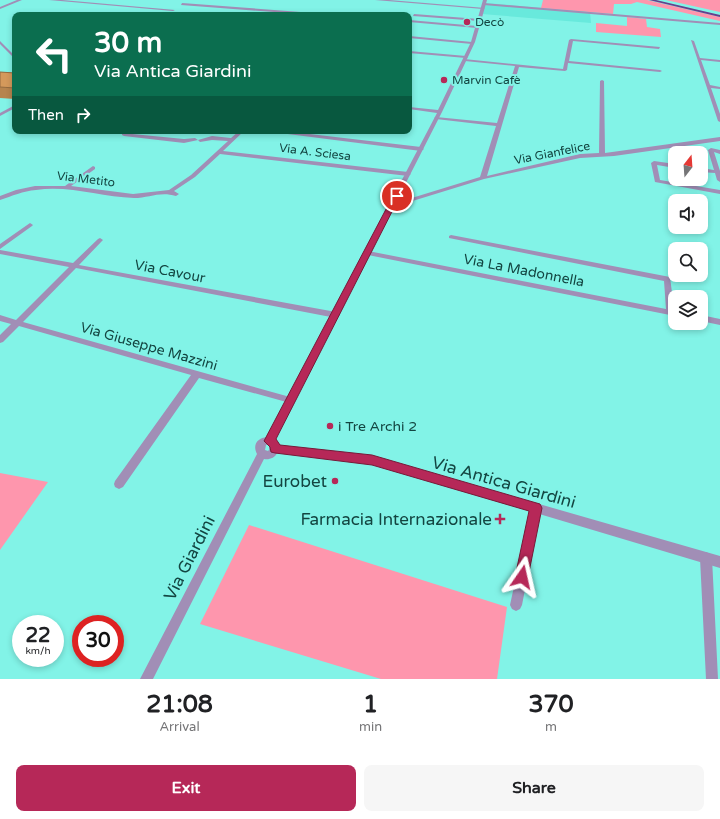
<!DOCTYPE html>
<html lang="en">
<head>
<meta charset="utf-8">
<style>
  :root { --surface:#fff; --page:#f6f6f6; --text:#202124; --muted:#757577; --accent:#b62858 }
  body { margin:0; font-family:"Varela Round",sans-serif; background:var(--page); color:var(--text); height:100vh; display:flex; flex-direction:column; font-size:15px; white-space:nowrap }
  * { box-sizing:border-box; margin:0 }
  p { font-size:13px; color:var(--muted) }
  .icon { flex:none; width:22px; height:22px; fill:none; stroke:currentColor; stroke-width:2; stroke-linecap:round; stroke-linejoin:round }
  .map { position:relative; height:679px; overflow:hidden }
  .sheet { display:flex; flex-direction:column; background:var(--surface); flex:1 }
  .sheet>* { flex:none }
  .banner { position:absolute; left:12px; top:12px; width:400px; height:122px; border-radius:8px; box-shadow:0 2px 6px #0003; background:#0b6e4f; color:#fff; overflow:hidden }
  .needle { width:26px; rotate:17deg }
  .controls { position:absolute; left:668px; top:146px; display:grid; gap:8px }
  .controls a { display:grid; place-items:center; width:40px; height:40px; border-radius:8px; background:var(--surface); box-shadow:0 2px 6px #0003; font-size:20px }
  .speed { position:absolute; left:12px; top:615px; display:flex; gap:8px; font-size:20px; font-weight:700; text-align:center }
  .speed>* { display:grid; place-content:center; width:52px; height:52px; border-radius:50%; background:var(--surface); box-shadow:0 2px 6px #0003; line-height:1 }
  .speed small { font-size:10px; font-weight:400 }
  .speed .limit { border:6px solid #d22; background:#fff; color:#111 }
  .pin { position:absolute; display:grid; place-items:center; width:34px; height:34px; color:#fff; margin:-17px; border:2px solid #fff; border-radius:50%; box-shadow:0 1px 4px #0007 }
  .me { position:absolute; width:44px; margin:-22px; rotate:11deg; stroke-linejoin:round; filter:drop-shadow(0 0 3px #0008) }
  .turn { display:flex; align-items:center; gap:14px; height:84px; padding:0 16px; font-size:18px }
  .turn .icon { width:52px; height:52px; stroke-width:2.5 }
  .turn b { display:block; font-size:28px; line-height:34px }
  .then { display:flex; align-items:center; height:38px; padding:0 16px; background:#0003; gap:8px; font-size:15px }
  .eta { display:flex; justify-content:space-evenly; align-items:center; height:68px; text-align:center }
  .eta b { font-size:24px; font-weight:800; line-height:28px }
  .cta { display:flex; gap:8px; margin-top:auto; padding:8px 16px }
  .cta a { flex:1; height:46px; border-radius:8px; background:var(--accent); color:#fff; font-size:16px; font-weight:800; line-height:46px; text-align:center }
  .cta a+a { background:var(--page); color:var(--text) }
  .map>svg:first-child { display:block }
  .built { fill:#68e9dc }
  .green { fill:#fe96ad }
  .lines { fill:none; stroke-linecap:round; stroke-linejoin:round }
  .minor { fill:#a18eb6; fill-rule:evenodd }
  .tertiary { fill:#a18eb6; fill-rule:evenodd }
  .trunk { fill:#683e8c; fill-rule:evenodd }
  .wall { fill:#b6844e }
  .building { fill:#d4995b; stroke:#946b40 }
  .route { fill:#b62858; stroke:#761a39 }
  .poi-dot { fill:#b62858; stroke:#82f3e7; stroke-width:1.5 }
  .labels { text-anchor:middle; stroke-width:4; stroke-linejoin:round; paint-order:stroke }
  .far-poi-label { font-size:12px; fill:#134541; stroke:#82f3e7; text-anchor:start }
  .far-street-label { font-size:12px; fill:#134541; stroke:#82f3e7 }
  .street-label { font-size:14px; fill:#134541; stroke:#82f3e7 }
  .poi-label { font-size:14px; fill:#134541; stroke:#82f3e7; text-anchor:start }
  .near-poi-label { font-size:17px; fill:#134541; stroke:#82f3e7; text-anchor:end }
  .near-street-label { font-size:17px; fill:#134541; stroke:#82f3e7 }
</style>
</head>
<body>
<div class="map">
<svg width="720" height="679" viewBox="0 0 720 679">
  <rect width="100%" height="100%" fill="#82f3e7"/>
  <path class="built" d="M486,3L590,12L591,23L482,14Z"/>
  <path class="green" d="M543,0H647L720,17V21L637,2L631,4H614L613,14L541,8Z
    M666,0H720V12Z
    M627,17L646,19L647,27L660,29L661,37L596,32V23L627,26Z
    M0,473L48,482L0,550Z
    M249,525L507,607L497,679H381L200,624Z"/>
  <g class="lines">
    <path class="minor" d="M17,0H22L0,9V7Z
      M49,0H62L175,10L173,11Z
      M375,0H389L485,8L483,9Z
      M182,3L327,14L329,15H314L181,5Z
      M483,3L720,23V25L484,5Z
      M414,14L479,19L481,20L479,21L413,16Z
      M409,20L477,26L479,27L477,28L409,22Z
      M409,36L472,42L474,43L472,44L409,38Z
      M571,39L660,47L659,49L573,41L569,61L660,70L662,71L660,72L568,63L567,70L565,71L519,67L487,176L580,154L599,153L600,81L602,80L604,81L605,153L720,137V141L614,156L580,158L484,179L393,207H389V205L480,177L496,126L436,119L434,118L436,117L497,123L515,66L465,61L464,59L563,69L569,40Z
      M691,40L694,41L700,58L720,60V62L701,60L710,85L720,87V89L711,88L720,114V122L718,121Z
      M0,41L15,56V59L0,44Z
      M409,51L466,56L468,57L466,58L409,53Z
      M239,131H244L223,151L408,172L411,174L408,176L220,154L195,177L174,191L179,194L176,196C160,191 149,198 134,198C101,197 69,185 36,190C23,191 12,196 0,200V196L16,190L35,186H65L93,166L95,167V169L71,186L133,194L169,190L191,175L228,141L212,140L200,142L198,140L184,143L124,136L122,135V133L184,139L195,138L198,140L212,136L231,138Z
      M270,131H284L421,147L424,149L421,151L272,132Z
      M711,148L720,150V154L714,152L720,171V182L717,180L715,173L701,172V168L714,170L708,150Z
      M654,161L675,164V168L657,165L660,180L720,190V194L655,182L651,163Z
      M30,223L33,225L32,226L0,249V244Z
      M451,235L670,277L675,316L368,255L365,253L368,251L666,309L664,281L449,238V236Z
      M100,238L103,240L102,241L79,265L336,312L340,315L336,318L76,268L23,322L290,397L293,398L294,400L293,402L290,403L199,378L123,487L119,489L115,487L114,484L115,481L191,375L19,326L3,342L0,343V335L11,324L0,321V315L16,320L69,267L0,254V250L73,263L98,239Z
      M701,315L720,319V325L701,321Z
      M536,503L540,505L541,508L522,605L520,609L516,611L512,609L510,605L531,508L532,505Z
      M706,552L710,554L712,558L718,679H706L700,558L702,554Z"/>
    <path class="tertiary" d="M483,0H487L475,42L442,112L275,440L279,445L372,456L720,556V568L372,464L277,453C275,458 269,460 264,459L153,679H140L257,454C252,444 258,438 267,437L437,113L409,109V107L438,110L471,42ZM266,445H268L269,446V450L268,451L265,450Z
      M15,105V108L0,116V113Z"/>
    <path class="trunk" d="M649,0H656L720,15V17Z"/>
  </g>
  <path class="wall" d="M0,72L15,73V99L0,98Z"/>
  <path class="building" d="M0,72L15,73V88L0,87Z"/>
  <path class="route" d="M394,194L400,196L276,439L280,445L372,455L540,504L542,508L528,577L526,582L522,584L517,582L515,577L529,511L372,465L275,453L271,452L270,447L264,441Z"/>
  <g class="poi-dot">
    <circle cx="467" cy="22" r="4"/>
    <circle cx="444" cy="80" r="4"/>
    <circle cx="330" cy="426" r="4"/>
    <circle cx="335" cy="481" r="4"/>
    <path d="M498 513h4v4h4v4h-4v4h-4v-4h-4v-4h4z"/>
  </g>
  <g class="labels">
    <g class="far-poi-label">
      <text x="475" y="26">Decò</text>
      <text x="452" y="84">Marvin Cafè</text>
    </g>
    <g class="far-street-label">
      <text transform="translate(315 152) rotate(7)" y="4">Via A. Sciesa</text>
      <text transform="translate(552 153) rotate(-11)" y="4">Via Gianfelice</text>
      <text transform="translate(86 179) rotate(7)" y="4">Via Metito</text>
    </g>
    <g class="street-label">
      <text transform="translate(524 270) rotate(11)" y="5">Via La Madonnella</text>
      <text transform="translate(170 271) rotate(11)" y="5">Via Cavour</text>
      <text transform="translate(149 346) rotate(16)" y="5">Via Giuseppe Mazzini</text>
    </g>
    <g class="poi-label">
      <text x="338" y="431">i Tre Archi 2</text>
    </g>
    <g class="near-poi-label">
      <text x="327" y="487">Eurobet</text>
      <text x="492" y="525">Farmacia Internazionale</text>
    </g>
    <g class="near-street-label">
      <text transform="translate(504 482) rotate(16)" y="6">Via Antica Giardini</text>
      <text transform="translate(189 558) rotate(-63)" y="6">Via Giardini</text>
    </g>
  </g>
</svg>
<div class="controls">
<a><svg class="needle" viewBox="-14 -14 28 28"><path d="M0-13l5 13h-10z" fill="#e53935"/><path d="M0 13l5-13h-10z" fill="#757577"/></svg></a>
<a><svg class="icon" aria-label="sound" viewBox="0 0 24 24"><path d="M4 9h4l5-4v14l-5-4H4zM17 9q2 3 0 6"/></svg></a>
<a><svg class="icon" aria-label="search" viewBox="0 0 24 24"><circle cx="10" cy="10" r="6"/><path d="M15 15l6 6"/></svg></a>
<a><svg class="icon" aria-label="layers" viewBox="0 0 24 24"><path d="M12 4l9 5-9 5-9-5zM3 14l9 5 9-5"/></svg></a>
</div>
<div class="speed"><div>22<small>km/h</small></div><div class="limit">30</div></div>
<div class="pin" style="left:397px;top:196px;background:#d93025"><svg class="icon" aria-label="arrive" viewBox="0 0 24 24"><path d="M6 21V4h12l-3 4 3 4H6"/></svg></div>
<svg class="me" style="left:522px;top:577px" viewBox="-20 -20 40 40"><path d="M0-17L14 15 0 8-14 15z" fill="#b62858" stroke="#fff" stroke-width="4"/></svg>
<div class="banner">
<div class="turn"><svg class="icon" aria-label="left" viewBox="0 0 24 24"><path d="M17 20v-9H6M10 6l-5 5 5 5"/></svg><div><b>30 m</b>Via Antica Giardini</div></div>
<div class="then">Then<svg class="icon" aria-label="right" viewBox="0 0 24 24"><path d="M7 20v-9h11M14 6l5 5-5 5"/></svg></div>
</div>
</div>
<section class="sheet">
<div class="eta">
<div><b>21:08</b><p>Arrival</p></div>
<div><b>1</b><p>min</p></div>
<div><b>370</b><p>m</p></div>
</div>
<div class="cta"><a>Exit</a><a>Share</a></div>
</section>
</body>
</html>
